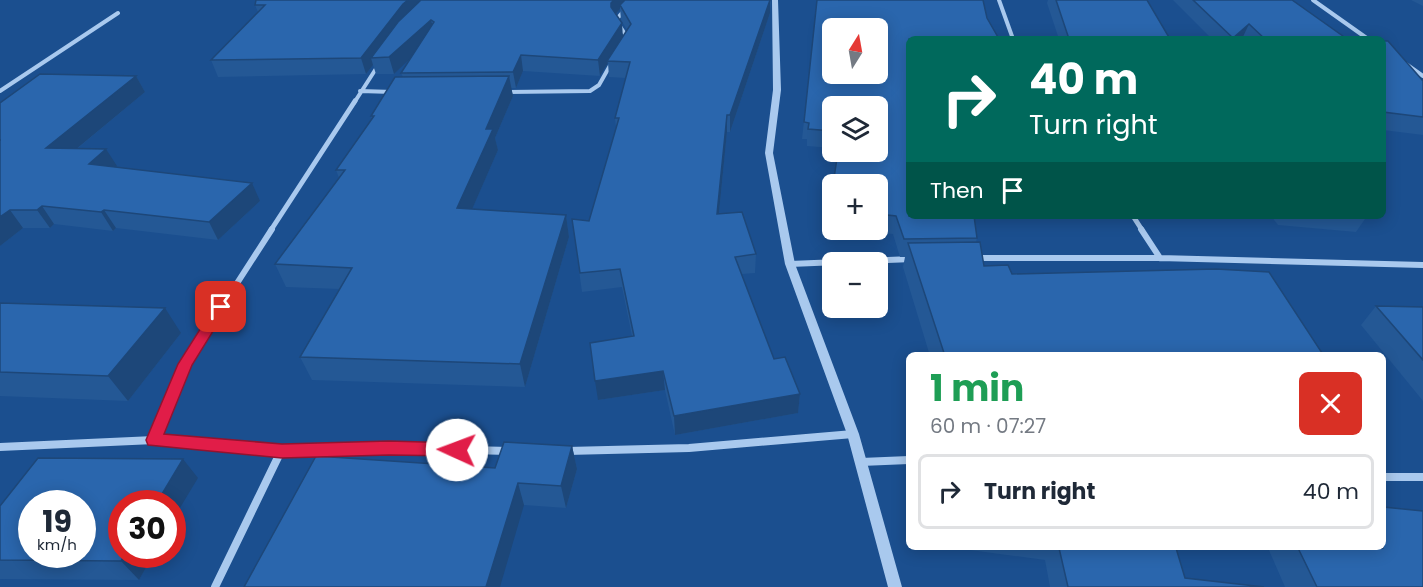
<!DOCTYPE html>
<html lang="en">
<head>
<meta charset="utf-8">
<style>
  :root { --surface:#fff; --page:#f2f2f3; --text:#1f2937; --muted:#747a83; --line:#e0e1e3 }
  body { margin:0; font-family:Poppins,sans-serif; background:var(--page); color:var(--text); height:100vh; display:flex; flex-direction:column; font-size:22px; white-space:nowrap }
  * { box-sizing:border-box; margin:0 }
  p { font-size:20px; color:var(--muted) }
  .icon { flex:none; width:33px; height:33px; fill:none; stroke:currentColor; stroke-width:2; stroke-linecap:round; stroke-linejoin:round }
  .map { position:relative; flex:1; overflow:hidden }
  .sheet { position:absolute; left:906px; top:352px; width:480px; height:198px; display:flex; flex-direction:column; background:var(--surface); border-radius:9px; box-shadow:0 3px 15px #0003 }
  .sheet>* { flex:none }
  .banner { position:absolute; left:906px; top:36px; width:480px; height:183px; border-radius:9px; box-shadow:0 3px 15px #0003; background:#00695c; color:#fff; overflow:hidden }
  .needle { width:39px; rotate:11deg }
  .fabs { position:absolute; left:822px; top:18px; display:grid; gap:12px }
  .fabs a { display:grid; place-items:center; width:66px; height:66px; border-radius:9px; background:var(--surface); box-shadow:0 3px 15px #0003; font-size:30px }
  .speed { position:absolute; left:18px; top:490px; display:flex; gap:12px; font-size:30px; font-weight:700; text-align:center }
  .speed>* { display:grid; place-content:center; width:78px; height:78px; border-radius:50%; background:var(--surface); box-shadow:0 3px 15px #0003; line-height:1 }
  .speed small { font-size:15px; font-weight:400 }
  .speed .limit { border:9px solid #d22; background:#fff; color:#111 }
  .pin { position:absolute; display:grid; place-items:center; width:51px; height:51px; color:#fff; margin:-26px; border-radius:12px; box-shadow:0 3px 9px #0006 }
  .me { position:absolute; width:66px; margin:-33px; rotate:272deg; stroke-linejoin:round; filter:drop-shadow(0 0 4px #0008) }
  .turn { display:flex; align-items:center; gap:21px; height:126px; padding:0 24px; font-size:27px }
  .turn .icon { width:78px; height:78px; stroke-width:2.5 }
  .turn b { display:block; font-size:42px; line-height:51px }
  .then { display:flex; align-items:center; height:57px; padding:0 24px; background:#0003; gap:12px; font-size:22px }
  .round { display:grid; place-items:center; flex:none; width:63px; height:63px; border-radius:9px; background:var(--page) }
  .head { display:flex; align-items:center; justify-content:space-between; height:102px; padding:0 24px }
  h1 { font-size:36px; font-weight:700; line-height:45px; color:#1e9e55 }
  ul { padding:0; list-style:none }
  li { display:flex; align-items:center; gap:18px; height:75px; margin:0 12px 9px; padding:0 12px; border:3px solid var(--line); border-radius:9px }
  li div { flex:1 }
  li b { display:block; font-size:22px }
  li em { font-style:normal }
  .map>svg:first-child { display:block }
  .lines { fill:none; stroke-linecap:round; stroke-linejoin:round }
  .minor-far3 { stroke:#a9c9ee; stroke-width:4 }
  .minor-far2 { stroke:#a9c9ee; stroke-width:5 }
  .minor-far1 { stroke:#a9c9ee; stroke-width:6 }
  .minor { stroke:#a9c9ee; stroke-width:8 }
  .tertiary { fill:#a9c9ee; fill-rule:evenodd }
  .wall { fill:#245895; fill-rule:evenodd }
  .shaded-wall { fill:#1d4779 }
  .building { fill:#2a66ad; stroke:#1d4779; stroke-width:1.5; fill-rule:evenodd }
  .route { fill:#e11d48; stroke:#92132f; stroke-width:1.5 }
</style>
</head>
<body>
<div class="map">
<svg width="1423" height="587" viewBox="0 0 1423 587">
  <rect width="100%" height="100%" fill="#1b4f8f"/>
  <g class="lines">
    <path class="minor-far3" d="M999,0L1013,39
      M1313,0L1368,39
      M628,39L616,20L633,0
      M1406,64L1423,76
      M0,91L118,13
      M360,91L393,92
      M505,92L590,91L599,85L612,62
      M354,103L379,64"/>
    <path class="minor-far2" d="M1133,216L1142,230
      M271,230L355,101"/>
    <path class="minor-far1" d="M1141,229L1160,258
      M977,258H1160L1423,265
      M790,264L912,259
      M175,389L185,364L272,229"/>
    <path class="minor" d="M154,440L175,388
      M0,447L154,440L281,451L389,448L509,451
      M567,451L689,448L853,434
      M861,462L909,460
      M1383,477H1423
      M215,587L281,451"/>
    <path class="tertiary" d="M772,0H778L781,90L773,153L795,264L859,434L902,587H888L847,434L785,264L765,153L773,90Z"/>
  </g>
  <path class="wall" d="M256,0H771L770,13L730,132H727L719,214L756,254L755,273L742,274L774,359L800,394L798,413L675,435L665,390L598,400L632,336L622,287L582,292L572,219L589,221L616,127L615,118L626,78L609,77L608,63L600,76L523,71L516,88H511L513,96L495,138L498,150L472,209L566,215L569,237L525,387L312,380L300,357L339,289L286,287L275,264L339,178L336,170L372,119L371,116L403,77L401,73L411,57L394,74H376L373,65L366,74L218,77L211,60L258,12L255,5ZM620,9L621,20L627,30L623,36L616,14Z
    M817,0H983L987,18L999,39H909V216H974L977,238L976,242H980L984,266L1008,265L1012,274L1216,269L1269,272L1324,356H930L903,267L905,257H900L893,234L850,230H878V184H833L838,152H878V106H832V148L807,146V139H802ZM832,28H878V74H832Z
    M1048,0H1147L1170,39H1059L1047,3Z
    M1173,0H1292L1347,39H1212Z
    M1411,0H1423V6Z
    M1383,41L1423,81V135L1383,130Z
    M136,76L145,92L78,148L117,166L115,167L260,201L218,240L116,228L113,231L54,224L50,228H23L0,246V103Z
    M1271,216H1367L1356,232L1278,225Z
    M0,303L181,333L128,401L0,396Z
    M1376,306L1423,307V401L1361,325Z
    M572,446L577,469L566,508L524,505L495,468Z
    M198,478L122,555H153L139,580L0,579V506Z
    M963,548H1176L1185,578L1264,587H1050L1045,560L963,549Z
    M1268,548H1383L1423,587H1285Z"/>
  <path class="shaded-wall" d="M408,0H430L371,58L373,65L366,74L361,58L403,4Z
    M614,0H628L620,5V9L612,18L611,3Z
    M770,0V13L730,132V115Z
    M431,20L435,35L394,74L389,57Z
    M622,23L623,38L607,61L608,63L600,76L598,60Z
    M1249,24L1242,39H1233V38Z
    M521,55L523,71L516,88L513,72Z
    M136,76L145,92L57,165L46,148Z
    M509,76L513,96L495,138L498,150L463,230L457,208L486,129Z
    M727,115V132L717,233V214Z
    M106,149L117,166L100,182L89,164Z
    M252,183L260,201L218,240L209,222Z
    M42,206L54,224L50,228L37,210Z
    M10,210L23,228L0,246V217Z
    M104,210L116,228L113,231L101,212Z
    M566,215L569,237L525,387L520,364Z
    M165,308L181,333L128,401L108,376Z
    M663,371L665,390L598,400L595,381Z
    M800,394L798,413L675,435L674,416Z
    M572,446L577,469L566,508L561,486Z
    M183,459L198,478L172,521V504H156Z
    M518,483L524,505L500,587H486Z
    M124,555H153L139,580L121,561Z"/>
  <path class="building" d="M256,0H408L403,4L361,58L211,60L265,5H255Z
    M421,0H614L611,3V7L622,23L598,60L521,55L513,72L401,73L434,22L431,20L389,57L371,58L398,22Z
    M625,0H770L730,115H727L717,214L742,212L756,254L735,257L774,359L785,357L800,394L674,416L663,371L595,381L590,343L634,336L620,269L580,273L572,219L589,221L619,118H615L630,62L607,61L631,24L620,5Z
    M817,0H983L987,18L999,39H909V216H974L977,238L904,239L896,216L878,214V184H854L855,180L834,178L838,152H878V106H832V131L808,129L809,123L804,122ZM832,28H878V74H832Z
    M1056,0H1147L1170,39H1069Z
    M1193,0H1292L1347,39H1265L1249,24L1233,38Z
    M1383,41H1388L1423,81V117L1383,112Z
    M40,74L136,76L46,148L106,149L89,164L252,183L209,222L104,210L101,212L42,206L37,210H10L0,217V140H1H0V103Z
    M509,76L486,129H493L457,208L566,215L520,364L300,357L352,268L275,264L345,170H336L374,116H371L395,77Z
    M980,242L984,266L1008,265L1012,274L1216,269L1269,272L1324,356H945L908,243Z
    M0,303L165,308L108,376L0,372Z
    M1376,306L1423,307V360Z
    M504,442L572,446L561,486L518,483L486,587H244L316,456L495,468Z
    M38,458L183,459L156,504H122V555H124L121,561L0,560V506ZM32,504H82V555H32Z
    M1383,507L1423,511V587H1317L1298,548H1383Z
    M1059,548H1176L1185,578L1264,587H1068Z"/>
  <path class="route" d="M221,302L228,307L192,365L164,434L282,444L389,441L457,443L462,445L465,450L462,454L457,456L389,455L282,458L148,445L146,440L178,364L216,304Z"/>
</svg>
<div class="fabs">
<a><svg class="needle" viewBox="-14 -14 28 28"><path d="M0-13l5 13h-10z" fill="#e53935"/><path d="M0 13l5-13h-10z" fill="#747a83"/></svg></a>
<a><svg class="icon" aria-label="layers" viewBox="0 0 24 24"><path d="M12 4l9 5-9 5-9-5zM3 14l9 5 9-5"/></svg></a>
<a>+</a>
<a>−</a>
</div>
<div class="speed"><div>19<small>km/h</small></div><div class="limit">30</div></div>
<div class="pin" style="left:221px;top:307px;background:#d93025"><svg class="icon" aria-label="arrive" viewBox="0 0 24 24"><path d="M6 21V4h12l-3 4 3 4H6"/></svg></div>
<svg class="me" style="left:457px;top:450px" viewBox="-20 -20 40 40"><circle r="19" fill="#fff"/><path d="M0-13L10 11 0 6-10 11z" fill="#e11d48"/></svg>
<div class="banner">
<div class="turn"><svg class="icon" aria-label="right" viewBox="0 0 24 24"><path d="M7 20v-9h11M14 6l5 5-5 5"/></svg><div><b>40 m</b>Turn right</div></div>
<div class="then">Then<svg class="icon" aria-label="arrive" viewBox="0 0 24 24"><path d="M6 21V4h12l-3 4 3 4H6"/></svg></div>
</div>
<section class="sheet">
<div class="head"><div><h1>1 min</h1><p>60 m · 07:27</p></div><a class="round" style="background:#d93025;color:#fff"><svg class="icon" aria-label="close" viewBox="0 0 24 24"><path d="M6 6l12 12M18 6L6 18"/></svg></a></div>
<ul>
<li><svg class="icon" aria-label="right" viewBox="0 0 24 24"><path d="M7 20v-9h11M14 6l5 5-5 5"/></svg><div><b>Turn right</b></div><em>40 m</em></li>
</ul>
</section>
</div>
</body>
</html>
